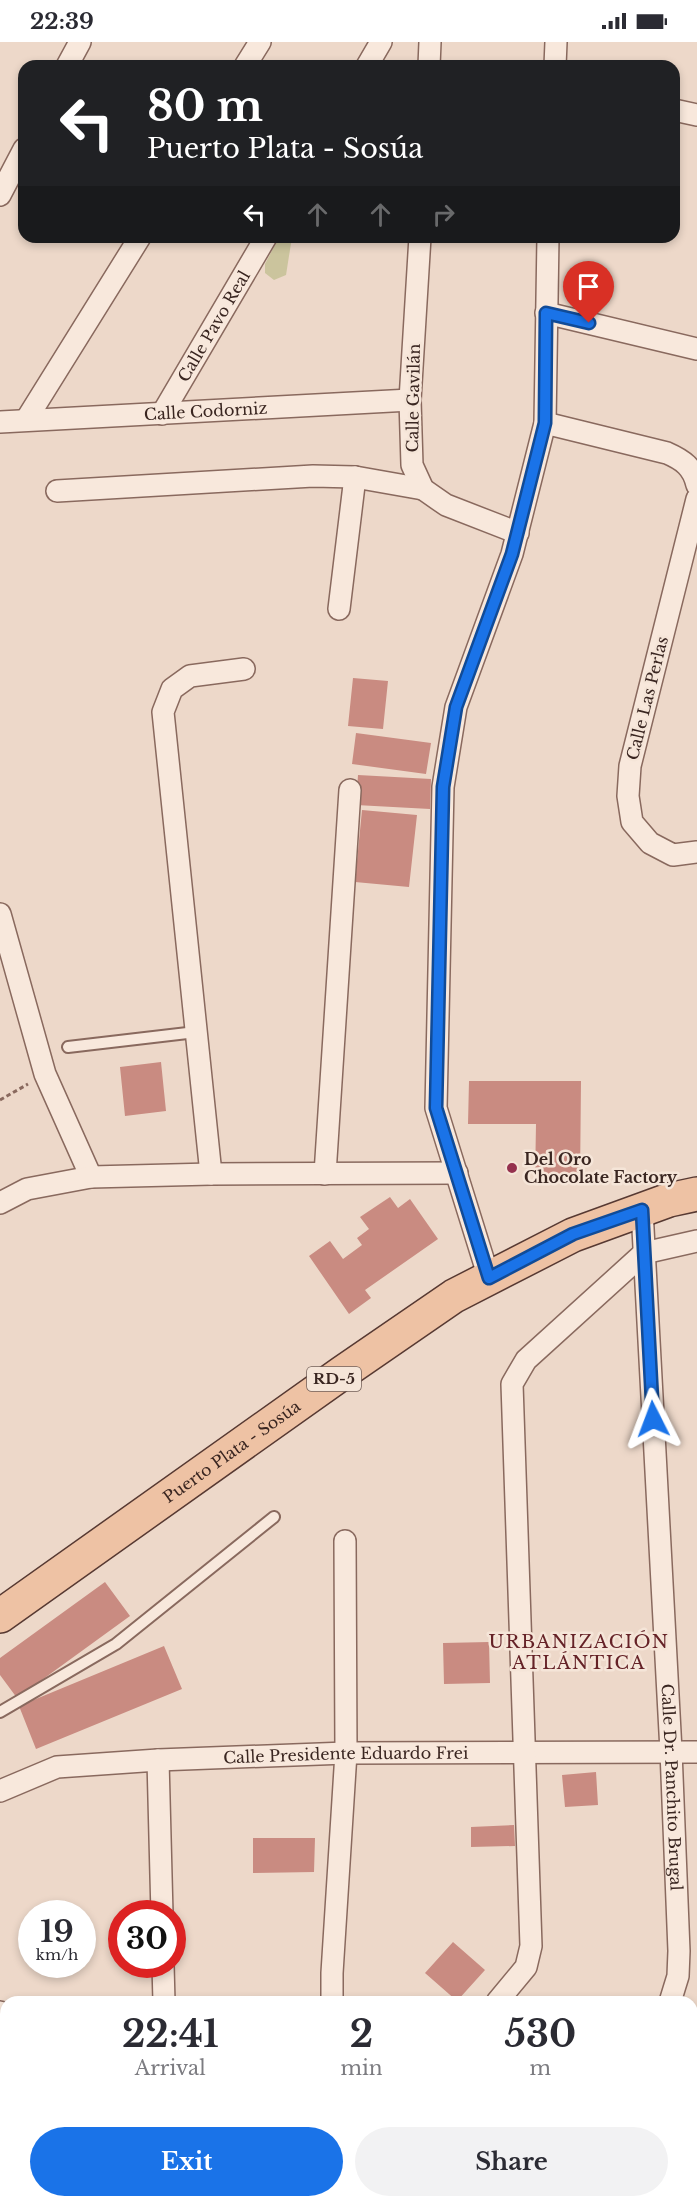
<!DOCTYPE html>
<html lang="en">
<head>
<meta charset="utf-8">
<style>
  :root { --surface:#fff; --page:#f2f2f3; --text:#2b2b33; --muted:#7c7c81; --accent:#1a73e8 }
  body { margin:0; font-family:"Libre Baskerville",serif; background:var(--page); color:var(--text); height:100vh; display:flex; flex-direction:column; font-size:22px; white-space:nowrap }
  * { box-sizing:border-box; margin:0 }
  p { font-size:20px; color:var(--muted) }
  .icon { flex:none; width:33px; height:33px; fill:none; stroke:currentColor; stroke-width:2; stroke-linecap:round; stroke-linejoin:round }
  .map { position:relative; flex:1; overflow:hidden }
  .details { position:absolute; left:0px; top:1954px; width:698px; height:212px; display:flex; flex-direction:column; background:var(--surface); border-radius:18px 18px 0 0; box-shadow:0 3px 9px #0003 }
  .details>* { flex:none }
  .hud { position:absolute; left:18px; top:18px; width:662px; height:183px; border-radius:18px; box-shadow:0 3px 9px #0003; background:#202124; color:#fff; overflow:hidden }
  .speed { position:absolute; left:18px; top:1858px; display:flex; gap:12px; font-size:30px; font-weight:700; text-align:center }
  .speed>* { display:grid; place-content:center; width:78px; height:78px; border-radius:50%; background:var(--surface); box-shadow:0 3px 9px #0003; line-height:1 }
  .speed small { font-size:15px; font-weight:400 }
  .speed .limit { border:9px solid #d22; background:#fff; color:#111 }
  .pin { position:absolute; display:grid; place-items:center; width:51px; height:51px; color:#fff; margin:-62px -26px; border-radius:50% 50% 50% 0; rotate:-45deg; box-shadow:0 0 6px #0007 }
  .pin .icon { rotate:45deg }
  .me { position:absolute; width:66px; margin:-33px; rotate:357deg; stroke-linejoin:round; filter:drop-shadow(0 0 4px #0008) }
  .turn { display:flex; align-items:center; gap:21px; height:126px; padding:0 30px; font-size:27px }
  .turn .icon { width:78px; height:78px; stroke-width:2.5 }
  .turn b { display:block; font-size:42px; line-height:51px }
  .lanes { display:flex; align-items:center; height:57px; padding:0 30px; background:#0003; justify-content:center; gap:30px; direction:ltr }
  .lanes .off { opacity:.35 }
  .eta { display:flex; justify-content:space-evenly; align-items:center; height:102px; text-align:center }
  .eta b { font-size:36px; font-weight:700; line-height:42px }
  .button { display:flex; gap:12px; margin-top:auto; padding:12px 30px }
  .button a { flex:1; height:69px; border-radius:36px; background:var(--accent); color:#fff; font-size:24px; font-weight:700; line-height:69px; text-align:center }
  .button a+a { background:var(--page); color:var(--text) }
  .status { display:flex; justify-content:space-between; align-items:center; height:42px; padding:0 30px; background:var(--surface); direction:ltr }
  .status svg { height:16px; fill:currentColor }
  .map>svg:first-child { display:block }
  .green { fill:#cbc49d }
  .building { fill:#c98b81 }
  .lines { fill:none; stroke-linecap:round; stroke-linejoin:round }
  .service-casing { stroke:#89695e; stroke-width:14 }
  .minor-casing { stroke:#89695e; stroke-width:24 }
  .primary-casing { stroke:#573932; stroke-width:36 }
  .path { stroke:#89695e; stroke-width:3; stroke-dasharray:4.5 3; stroke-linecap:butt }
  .service { stroke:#f8e8dc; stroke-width:10 }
  .minor { stroke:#f8e8dc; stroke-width:21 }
  .primary { stroke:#eec2a4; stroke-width:33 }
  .route-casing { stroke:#114b97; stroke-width:15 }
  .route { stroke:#1a73e8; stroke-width:10 }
  .poi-dot { fill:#95314e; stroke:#f5e5d8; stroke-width:2 }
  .labels { text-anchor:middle; stroke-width:5; stroke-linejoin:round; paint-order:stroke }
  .shield { fill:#f5e5d8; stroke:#725f58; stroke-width:1.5 }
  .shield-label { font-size:15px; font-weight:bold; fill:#3a2621 }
  .street-label { font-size:16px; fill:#3a2621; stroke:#f5e5d8 }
  .poi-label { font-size:16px; font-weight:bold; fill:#3a2621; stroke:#f5e5d8; text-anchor:start }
  .neighbourhood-label { font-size:18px; letter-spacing:1.5px; fill:#652227; stroke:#f5e5d8 }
</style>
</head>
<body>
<div class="status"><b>22:39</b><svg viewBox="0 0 49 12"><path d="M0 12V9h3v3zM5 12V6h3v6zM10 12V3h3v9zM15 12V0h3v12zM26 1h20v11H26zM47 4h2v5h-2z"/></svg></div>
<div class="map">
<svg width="697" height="2165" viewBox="0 0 697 2165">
  <rect width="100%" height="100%" fill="#edd8c9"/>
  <path class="green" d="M279,195H292L286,233L274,238L265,231V222Z"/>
  <path class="building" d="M353,636L388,639L383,687L348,684Z
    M356,691L431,701L426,732L352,722Z
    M358,733L431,737L430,767L356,763Z
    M362,768L417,773L409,845L355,840Z
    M161,1020L166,1069L125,1074L120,1025Z
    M469,1039H581L580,1139H535L536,1082H468Z
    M390,1155L398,1166L410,1157L438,1197L365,1248L371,1256L349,1272L309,1214L330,1199L343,1217L362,1203L357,1196L369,1187L360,1175Z
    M105,1540L130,1574L17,1656L0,1633V1616Z
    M489,1600L490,1641L444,1642L443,1601Z
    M164,1604L182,1647L36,1707L19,1664Z
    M596,1730L598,1763L565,1765L562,1733Z
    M514,1783L515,1804L471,1805V1785Z
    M253,1796H315L314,1830L253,1831Z
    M453,1900L485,1928L457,1959L425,1931Z"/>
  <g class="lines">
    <defs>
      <path id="service" d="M68,1005L196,990
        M0,1670L116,1602L274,1475"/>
      <g id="minor">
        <path d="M67,24L80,0"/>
        <path d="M245,24L260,0"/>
        <path d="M367,24L381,0"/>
        <path d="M429,24L430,0"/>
        <path d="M555,24L556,0"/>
        <path d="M674,68L697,73"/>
        <path d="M0,153L24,107"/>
        <path d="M420,195L410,358L412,423L423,447L446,463L518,491"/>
        <path d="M546,271L697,307"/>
        <path id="s1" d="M162,372L266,195"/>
        <path d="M26,378L140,195"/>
        <path id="s2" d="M0,380L410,358"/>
        <path d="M545,381L667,411C683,418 693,425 697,443"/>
        <path d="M57,449L313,434L355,435"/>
        <path d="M697,457L630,724L628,754L632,780L650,801L673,813L697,810"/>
        <path d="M339,567L355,435L423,447"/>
        <path d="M0,872L45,1032L91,1135"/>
        <path d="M211,1132L163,670L172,647L190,634L244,627"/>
        <path d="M325,1132L350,748"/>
        <path d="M0,1161L27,1147L91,1135L211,1132L457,1131"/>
        <path id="s3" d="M642,1168L671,1709L679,1909L678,1934L670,1960"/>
        <path d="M489,1236L436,1066L443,745L456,665L512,512L545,381L548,195"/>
        <path d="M158,1718L162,1872"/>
        <path id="s4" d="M0,1749L57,1725L158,1718L346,1711L697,1710"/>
        <path d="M163,1923L164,1960"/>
        <path d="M332,1960V1931L346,1711L345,1499"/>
        <path d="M497,1960L526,1925L531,1904L512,1342L526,1318L644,1211L697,1199"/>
        <path d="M0,1970L6,2095"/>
        <path d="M169,2160V2165"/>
        <path d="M335,2160V2165"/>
        <path d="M523,2165L527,2160"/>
      </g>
      <g id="primary">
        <path id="s5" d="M0,1574L342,1331L454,1254L573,1193L669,1158L697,1152"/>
      </g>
    </defs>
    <use href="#service" class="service-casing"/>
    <use href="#minor" class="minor-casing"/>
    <use href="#primary" class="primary-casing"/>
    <path class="path" d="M0,1058L28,1042"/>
    <use href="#service" class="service"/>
    <use href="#minor" class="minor"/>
    <use href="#primary" class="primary"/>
  </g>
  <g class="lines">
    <defs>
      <path id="route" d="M589,281L546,271L545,381L512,512L456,665L443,745L436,1066L489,1236L573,1192L642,1168L653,1377"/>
    </defs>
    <use href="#route" class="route-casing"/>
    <use href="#route" class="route"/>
  </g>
  <circle class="poi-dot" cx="512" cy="1126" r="6"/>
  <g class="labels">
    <rect class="shield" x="307" y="1325" width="54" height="24" rx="4.5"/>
    <g class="shield-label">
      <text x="334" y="1342">RD-5</text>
    </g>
    <g class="street-label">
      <text dy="6" stroke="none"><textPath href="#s1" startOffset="102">Calle Pavo Real</textPath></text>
      <text transform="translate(413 356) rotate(-89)" y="6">Calle Gavilán</text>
      <text dy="6" stroke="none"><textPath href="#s2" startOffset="206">Calle Codorniz</textPath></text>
      <text transform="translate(647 656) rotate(-76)" y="6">Calle Las Perlas</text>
      <text dy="6" stroke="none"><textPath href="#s5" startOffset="284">Puerto Plata - Sosúa</textPath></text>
      <text dy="6" stroke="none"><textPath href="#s4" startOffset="351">Calle Presidente Eduardo Frei</textPath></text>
      <text dy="6" stroke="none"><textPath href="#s3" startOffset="578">Calle Dr. Panchito Brugal</textPath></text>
    </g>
    <g class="poi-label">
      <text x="524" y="1123">Del Oro<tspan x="524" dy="18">Chocolate Factory</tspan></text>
    </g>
    <g class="neighbourhood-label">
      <text x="579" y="1606">URBANIZACIÓN<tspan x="579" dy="21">ATLÁNTICA</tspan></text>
    </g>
  </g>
</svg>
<div class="speed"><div>19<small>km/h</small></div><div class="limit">30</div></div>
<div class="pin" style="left:589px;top:281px;background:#d93025"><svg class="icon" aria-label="arrive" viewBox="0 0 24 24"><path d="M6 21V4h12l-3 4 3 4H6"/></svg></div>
<svg class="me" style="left:653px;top:1377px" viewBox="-20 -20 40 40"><path d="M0-17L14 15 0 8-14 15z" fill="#1a73e8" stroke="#fff" stroke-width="4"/></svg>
<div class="hud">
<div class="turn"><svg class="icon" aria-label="left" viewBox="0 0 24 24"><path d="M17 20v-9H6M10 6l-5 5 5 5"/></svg><div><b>80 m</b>Puerto Plata - Sosúa</div></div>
<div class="lanes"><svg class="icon" aria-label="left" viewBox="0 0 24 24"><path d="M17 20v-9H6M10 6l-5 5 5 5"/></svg><svg class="icon off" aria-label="ahead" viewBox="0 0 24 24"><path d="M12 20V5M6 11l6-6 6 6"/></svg><svg class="icon off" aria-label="ahead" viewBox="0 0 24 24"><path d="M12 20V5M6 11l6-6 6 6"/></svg><svg class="icon off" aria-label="right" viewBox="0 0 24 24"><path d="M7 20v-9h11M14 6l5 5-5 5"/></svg></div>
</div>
<section class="details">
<div class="eta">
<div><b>22:41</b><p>Arrival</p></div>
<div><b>2</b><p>min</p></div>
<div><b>530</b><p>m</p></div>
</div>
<div class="button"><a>Exit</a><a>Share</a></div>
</section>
</div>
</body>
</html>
